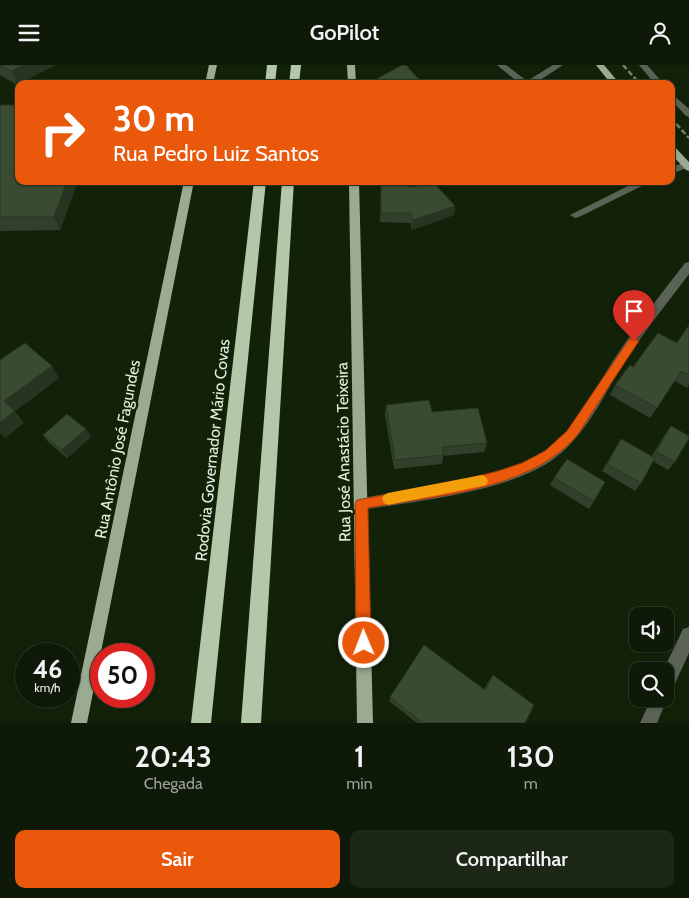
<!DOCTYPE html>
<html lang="pt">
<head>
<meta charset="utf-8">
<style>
  :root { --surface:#0e1a07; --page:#1c2715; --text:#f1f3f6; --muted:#9ba19b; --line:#2e3828; --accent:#ea580c }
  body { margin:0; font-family:Cabin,sans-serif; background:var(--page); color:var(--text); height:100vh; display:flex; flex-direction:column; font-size:19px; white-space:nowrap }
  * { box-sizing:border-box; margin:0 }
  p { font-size:16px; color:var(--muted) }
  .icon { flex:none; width:28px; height:28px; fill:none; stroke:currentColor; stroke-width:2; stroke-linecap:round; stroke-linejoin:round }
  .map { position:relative; height:658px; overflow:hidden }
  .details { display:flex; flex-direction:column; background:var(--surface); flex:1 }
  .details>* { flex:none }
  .hud { position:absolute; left:15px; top:15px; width:660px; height:105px; border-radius:10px; box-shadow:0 1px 4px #0004,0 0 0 1px var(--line); background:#ea580c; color:#fff; overflow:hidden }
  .buttons { position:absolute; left:629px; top:542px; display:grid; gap:10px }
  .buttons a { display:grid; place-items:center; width:45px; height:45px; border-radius:10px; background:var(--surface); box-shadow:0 1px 4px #0004,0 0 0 1px var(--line); font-size:25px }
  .speed { position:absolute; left:15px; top:578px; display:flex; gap:10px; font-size:25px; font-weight:700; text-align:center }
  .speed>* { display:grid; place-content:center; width:65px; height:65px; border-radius:50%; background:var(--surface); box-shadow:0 1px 4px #0004,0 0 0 1px var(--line); line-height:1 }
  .speed small { font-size:12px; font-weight:400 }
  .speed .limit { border:8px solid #d22; background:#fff; color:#111 }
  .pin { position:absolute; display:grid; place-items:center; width:42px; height:42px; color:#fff; margin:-51px -21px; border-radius:50% 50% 50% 0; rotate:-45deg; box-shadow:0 0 5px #0007 }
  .pin .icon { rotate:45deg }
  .me { position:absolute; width:55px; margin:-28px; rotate:359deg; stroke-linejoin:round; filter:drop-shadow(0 0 4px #0008) }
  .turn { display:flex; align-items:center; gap:18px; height:105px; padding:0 15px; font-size:22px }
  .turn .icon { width:65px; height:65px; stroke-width:2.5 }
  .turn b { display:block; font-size:35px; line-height:42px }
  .eta { display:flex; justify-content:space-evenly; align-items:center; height:85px; text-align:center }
  .eta b { font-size:30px; font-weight:600; line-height:35px }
  .cta { display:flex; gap:10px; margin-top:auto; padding:10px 15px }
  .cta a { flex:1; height:58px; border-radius:10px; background:var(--accent); color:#fff; font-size:20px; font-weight:600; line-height:58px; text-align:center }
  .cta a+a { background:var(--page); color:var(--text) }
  header { display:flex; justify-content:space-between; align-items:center; height:65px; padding:0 15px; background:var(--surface); font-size:22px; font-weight:600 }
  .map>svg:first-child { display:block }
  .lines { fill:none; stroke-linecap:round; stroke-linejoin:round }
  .minor { fill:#5b6357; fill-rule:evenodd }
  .major { fill:#9aab92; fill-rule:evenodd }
  .highway { fill:#b3c8a9; fill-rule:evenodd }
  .rail { stroke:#717f6a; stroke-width:2.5; stroke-dasharray:5.5 2.5; stroke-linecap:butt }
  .wall { fill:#31402a }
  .shaded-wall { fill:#283422 }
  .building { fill:#394b31; stroke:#283422 }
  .route { fill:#ea580c; stroke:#983908 }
  .slow { fill:#f59e0b }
  .labels { text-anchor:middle; stroke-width:5; stroke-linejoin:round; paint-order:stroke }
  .street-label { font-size:16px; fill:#e2eddd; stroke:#122209 }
</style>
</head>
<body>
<header><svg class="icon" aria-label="menu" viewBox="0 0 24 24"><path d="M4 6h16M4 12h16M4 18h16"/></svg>GoPilot<svg class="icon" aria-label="person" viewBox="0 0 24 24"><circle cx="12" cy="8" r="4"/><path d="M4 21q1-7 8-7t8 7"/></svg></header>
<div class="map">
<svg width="689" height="658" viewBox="0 0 689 658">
  <rect width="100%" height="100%" fill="#122209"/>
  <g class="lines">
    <path class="minor" d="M497,0H506L527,16L553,0H563L534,19H520Z
      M639,0H647L664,19H655Z
      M671,28L689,44V52L686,51L671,35Z
      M686,97L689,98V102L671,109V102Z
      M638,116H652L579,152L575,153L570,150Z
      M689,197V209C667,238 644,267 624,298C603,331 586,370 555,393C510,427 416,436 361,445L356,444L354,439L356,434L361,433C416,423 497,417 544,386C578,364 595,322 617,290C638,258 662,228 685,198Z
      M689,562V588L671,627L665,629L667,634L657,658H640L651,634H665V606H663L683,564Z"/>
    <path class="major" d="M209,0H217L213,19H205Z
      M347,0H355L356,19H348Z
      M596,0H604L620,19H611Z
      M671,80L674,81L689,97V106L686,105L671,89Z
      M184,116H194L87,658H71Z
      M349,116H359L373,658H357Z"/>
    <path class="highway" d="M267,0H277L275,19H265Z
      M291,0H301L299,19H289Z
      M254,116H266L211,658H191Z
      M282,116H294L261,658H241Z"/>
    <path class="rail" d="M623,0L640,19
      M671,53L689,73"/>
  </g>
  <path class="wall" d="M0,0H55L17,20L0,10Z
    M0,40L19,116H78L60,165L0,166Z
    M381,120L408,122L455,141L454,150L412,165L410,158L380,157Z
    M689,260V320L687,323L675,316L650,353L610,330L615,320L633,302L677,278Z
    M386,340L432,347L487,378L484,387L443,391L442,399L394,404L385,350Z
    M671,361L675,397L668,405L653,396L641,418L635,426L602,406L621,374L652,391L665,369Z
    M86,364L91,372L67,393L49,378L43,370Z
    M554,413L594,436L589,444L550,420Z
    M493,610L525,658H417L389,636L390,632L484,624L490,614Z"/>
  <path class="shaded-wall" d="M23,0H55L17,20L12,6Z
    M67,116H78L60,165L54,152Z
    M455,141L454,150L412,165L413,155Z
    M52,301L59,313L13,348L4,336Z
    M15,346L24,358L5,373L0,368V358Z
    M86,364L91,372L67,393L62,385Z"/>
  <path class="building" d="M0,0H23L12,6Z
    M402,0H406L423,19H374L373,16Z
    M0,40H19V116H67L54,152H0Z
    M407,119L408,122L435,119L455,141L413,155L411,148H381V120Z
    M689,260V310L681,306L657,343L615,320L630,300L633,302L658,268L677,278Z
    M25,278L52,301L4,336L15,346L0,358V295Z
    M429,335L432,347L478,343L487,378L442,382L444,390L395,395L386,340Z
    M67,349L86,364L62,385L43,370Z
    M671,361L689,371V373L675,397L656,386Z
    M621,374L655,393L641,418L607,399Z
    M567,394L605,417L594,436L554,413Z
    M424,580L485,625L493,610L534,640L525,658H423L390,632Z"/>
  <path class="route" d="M634,272L639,276L637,279C623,300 609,321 595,343C588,353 582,365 574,374C526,426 434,431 368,443L371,578L369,583L364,585L359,583L356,578L355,439L357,435L458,416L498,406L522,398L545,386L567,366L630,273Z"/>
  <path class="slow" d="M482,410L486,412L488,416L486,420L482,421L388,440L384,438L382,434L384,430L388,428Z"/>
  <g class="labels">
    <g class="street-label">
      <text transform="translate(117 384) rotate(-79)" y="6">Rua Antônio José Fagundes</text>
      <text transform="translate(212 385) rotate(-84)" y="6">Rodovia Governador Mário Covas</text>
      <text transform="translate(343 387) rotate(-91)" y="6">Rua José Anastácio Teixeira</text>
    </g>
  </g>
</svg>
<div class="buttons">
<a><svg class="icon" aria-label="sound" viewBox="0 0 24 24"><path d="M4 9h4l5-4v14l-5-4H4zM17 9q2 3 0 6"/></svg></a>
<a><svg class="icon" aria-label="search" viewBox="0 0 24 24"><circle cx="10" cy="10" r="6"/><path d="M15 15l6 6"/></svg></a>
</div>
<div class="speed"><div>46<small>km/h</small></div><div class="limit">50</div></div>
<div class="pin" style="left:634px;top:276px;background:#d93025"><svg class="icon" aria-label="arrive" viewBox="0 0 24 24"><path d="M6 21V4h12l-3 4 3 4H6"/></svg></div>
<svg class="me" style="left:364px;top:578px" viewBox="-20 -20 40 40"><circle r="17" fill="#ea580c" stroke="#fff" stroke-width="3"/><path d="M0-11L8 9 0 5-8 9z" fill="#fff"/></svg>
<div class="hud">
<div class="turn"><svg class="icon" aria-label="right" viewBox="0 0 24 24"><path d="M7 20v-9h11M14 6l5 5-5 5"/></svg><div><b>30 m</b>Rua Pedro Luiz Santos</div></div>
</div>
</div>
<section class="details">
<div class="eta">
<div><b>20:43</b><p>Chegada</p></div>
<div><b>1</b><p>min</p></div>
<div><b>130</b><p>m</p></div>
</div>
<div class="cta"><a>Sair</a><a>Compartilhar</a></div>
</section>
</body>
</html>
